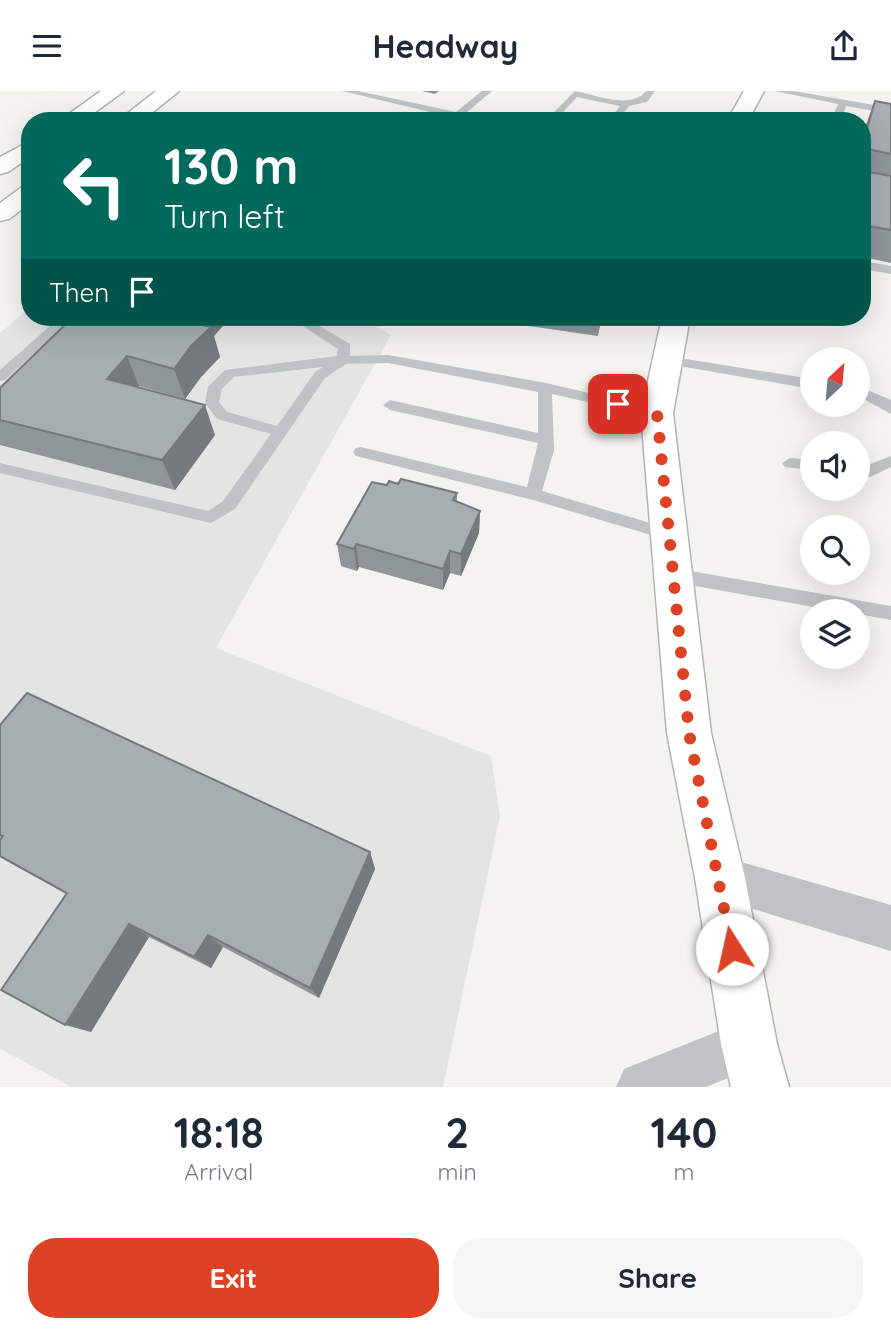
<!DOCTYPE html>
<html lang="en">
<head>
<meta charset="utf-8">
<style>
  :root { --surface:#fff; --page:#f6f6f7; --text:#1f2937; --muted:#747a83; --accent:#de4225 }
  body { margin:0; font-family:Quicksand,sans-serif; background:var(--page); color:var(--text); height:100vh; display:flex; flex-direction:column; font-size:26px; white-space:nowrap }
  * { box-sizing:border-box; margin:0 }
  p { font-size:23px; color:var(--muted) }
  .icon { flex:none; width:38px; height:38px; fill:none; stroke:currentColor; stroke-width:2; stroke-linecap:round; stroke-linejoin:round }
  .map { position:relative; height:996px; overflow:hidden }
  .drawer { display:flex; flex-direction:column; background:var(--surface); flex:1 }
  .drawer>* { flex:none }
  .banner { position:absolute; left:21px; top:21px; width:850px; height:214px; border-radius:28px; box-shadow:0 7px 28px #0002; background:#00695c; color:#fff; overflow:hidden }
  .needle { width:46px; rotate:26deg }
  .fabs { position:absolute; left:800px; top:256px; display:grid; gap:14px }
  .fabs a { display:grid; place-items:center; width:70px; height:70px; border-radius:50%; background:var(--surface); box-shadow:0 7px 28px #0002; font-size:35px }
  .pin { position:absolute; display:grid; place-items:center; width:60px; height:60px; color:#fff; margin:-30px; border-radius:14px; box-shadow:0 4px 10px #0006 }
  .me { position:absolute; width:77px; margin:-38px; rotate:350deg; stroke-linejoin:round; filter:drop-shadow(0 0 5px #0008) }
  .turn { display:flex; align-items:center; gap:24px; height:147px; padding:0 28px; font-size:32px }
  .turn .icon { width:91px; height:91px; stroke-width:2.5 }
  .turn b { display:block; font-size:49px; line-height:60px }
  .then { display:flex; align-items:center; height:66px; padding:0 28px; background:#0003; gap:14px; font-size:26px }
  .eta { display:flex; justify-content:space-evenly; align-items:center; height:119px; text-align:center }
  .eta b { font-size:42px; font-weight:800; line-height:49px }
  .action { display:flex; gap:14px; margin-top:auto; padding:14px 28px }
  .action a { flex:1; height:80px; border-radius:28px; background:var(--accent); color:#fff; font-size:28px; font-weight:800; line-height:80px; text-align:center }
  .action a+a { background:var(--page); color:var(--text) }
  header { display:flex; justify-content:space-between; align-items:center; height:91px; padding:0 28px; background:var(--surface); font-size:32px; font-weight:800 }
  .map>svg:first-child { display:block }
  .built { fill:#e4e5e3 }
  .lines { fill:none; stroke-linecap:round; stroke-linejoin:round }
  .primary-casing { stroke:#b0b5b8; stroke-width:3 }
  .highway-casing { stroke:#b0b4b7; stroke-width:3 }
  .lane { fill:#bfc3c6; fill-rule:evenodd }
  .street { fill:#bfc3c6; fill-rule:evenodd }
  .primary { fill:#fff; fill-rule:evenodd }
  .highway { fill:#fff; fill-rule:evenodd }
  .wall { fill:#8f9699 }
  .shaded-wall { fill:#747a7d }
  .building { fill:#a6aeb2; stroke:#747a7d; stroke-width:2 }
  .route { stroke:#de4225; stroke-width:12; stroke-dasharray:0 21.6 }
</style>
</head>
<body>
<header><svg class="icon" aria-label="menu" viewBox="0 0 24 24"><path d="M4 6h16M4 12h16M4 18h16"/></svg>Headway<svg class="icon" aria-label="share" viewBox="0 0 24 24"><path d="M12 15V3M7 8l5-5 5 5M5 13v7h14v-7"/></svg></header>
<div class="map">
<svg width="891" height="996" viewBox="0 0 891 996">
  <rect width="100%" height="100%" fill="#f4f3f0"/>
  <path class="built" d="M30,216V226H359L391,244L216,557L491,665L500,725L443,996H72L0,958V242Z"/>
  <g class="lines">
    <defs>
      <path id="primary" d="M744,0H764L748,30H727Z
        M662,226H690L673,322L711,642L745,787L777,953L789,996H731L721,953L695,787L667,642L641,322Z"/>
      <path id="highway" d="M101,0H124L83,30H59Z
        M156,0H179L142,30H118Z
        M30,50V66L8,81L0,83V66Z
        M30,94V112L9,128L0,130V112L22,96Z"/>
    </defs>
    <use href="#primary" class="primary-casing"/>
    <use href="#highway" class="highway-casing"/>
    <path class="lane" d="M342,0H358L456,21L482,0H492L465,23L487,30H468Z
      M575,0C596,4 631,19 646,0H655L647,11L629,15L618,30H608L620,15L577,6L555,30H545Z
      M775,0H794L891,17V23L846,15L841,30H831L838,13Z
      M863,170L891,175V183L863,178Z
      M60,226H73L5,289L0,290V279Z
      M289,226H304L350,253V265L388,264L546,292L662,319L664,322L662,325L657,327L552,303L554,359L542,400L674,439L676,443L674,447L668,449L533,409L356,365L353,361L356,357L361,356L527,396L538,352L390,319L383,314L390,309L538,342V301L388,272L346,273L325,287L235,418L211,432L0,382V372L208,420L223,410L271,343L217,328L205,312L208,296L225,279L337,265L338,258ZM323,276L315,281L277,335L227,321L219,311L222,298L234,286Z
      M667,265L812,288V298L662,272L660,269Z
      M858,295L891,309V323L858,305Z
      M891,365V376L870,386L858,384V374H868Z
      M790,367L812,369V379L785,376L782,372Z
      M673,477L891,515V529L858,523V520H836L673,491L667,489L664,484L667,479Z"/>
    <path class="street" d="M720,765L891,814V860L704,803L698,787L704,771Z
      M749,928L767,935L774,953L767,971L706,996H616L624,978Z"/>
    <use href="#primary" class="primary"/>
    <use href="#highway" class="highway"/>
  </g>
  <path class="wall" d="M422,0H439L435,3Z
    M875,10L891,13V172L863,166V41Z
    M523,226H602L598,245L522,234Z
    M214,245L220,266L201,286L185,308L139,295L138,296L215,344L175,399L0,354V297Z
    M398,393L457,402V411L480,420L479,442L461,485L450,482L443,499L359,476L357,480L341,475L337,453L387,394Z
    M0,634L370,761L375,778L319,907L223,856L211,877L149,846L91,941L66,803L0,766L2,747L0,746Z"/>
  <path class="shaded-wall" d="M194,226H231L214,245L220,266L201,286L185,308L174,278L189,231Z
    M127,265L139,295L120,318L107,288Z
    M205,314L215,344L175,399L162,369Z
    M480,420L479,442L461,485V463Z
    M356,453L359,476L357,480L354,458Z
    M450,460V482L443,499V478Z
    M370,761L375,778L319,907L310,897Z
    M129,833L149,846L91,941L65,934Z
    M208,844L223,856L211,877L194,866Z"/>
  <path class="building" d="M875,10L891,13V63L863,57V51Z
    M863,80L891,85V139L863,134Z
    M73,226H194L189,231L211,236L191,255L174,278L127,265L107,288L205,314L162,369L0,329V297Z
    M582,226H601V229Z
    M401,388L457,402L453,409L480,420L461,463L450,460L443,478L356,453L354,458L337,453L372,391L387,394L389,390L398,393Z
    M27,602L370,761L310,897L208,844L194,866L129,833L65,934L1,899L67,802L0,765V749L3,745L0,744V634Z"/>
  <g class="lines">
    <path class="route" d="M618,313L657,322L689,642L732,858"/>
  </g>
</svg>
<div class="fabs">
<a><svg class="needle" viewBox="-14 -14 28 28"><path d="M0-13l5 13h-10z" fill="#e53935"/><path d="M0 13l5-13h-10z" fill="#747a83"/></svg></a>
<a><svg class="icon" aria-label="sound" viewBox="0 0 24 24"><path d="M4 9h4l5-4v14l-5-4H4zM17 9q2 3 0 6"/></svg></a>
<a><svg class="icon" aria-label="search" viewBox="0 0 24 24"><circle cx="10" cy="10" r="6"/><path d="M15 15l6 6"/></svg></a>
<a><svg class="icon" aria-label="layers" viewBox="0 0 24 24"><path d="M12 4l9 5-9 5-9-5zM3 14l9 5 9-5"/></svg></a>
</div>
<div class="pin" style="left:618px;top:313px;background:#d93025"><svg class="icon" aria-label="arrive" viewBox="0 0 24 24"><path d="M6 21V4h12l-3 4 3 4H6"/></svg></div>
<svg class="me" style="left:732px;top:858px" viewBox="-20 -20 40 40"><circle r="19" fill="#fff"/><path d="M0-13L10 11 0 6-10 11z" fill="#de4225"/></svg>
<div class="banner">
<div class="turn"><svg class="icon" aria-label="left" viewBox="0 0 24 24"><path d="M17 20v-9H6M10 6l-5 5 5 5"/></svg><div><b>130 m</b>Turn left</div></div>
<div class="then">Then<svg class="icon" aria-label="arrive" viewBox="0 0 24 24"><path d="M6 21V4h12l-3 4 3 4H6"/></svg></div>
</div>
</div>
<section class="drawer">
<div class="eta">
<div><b>18:18</b><p>Arrival</p></div>
<div><b>2</b><p>min</p></div>
<div><b>140</b><p>m</p></div>
</div>
<div class="action"><a>Exit</a><a>Share</a></div>
</section>
</body>
</html>
